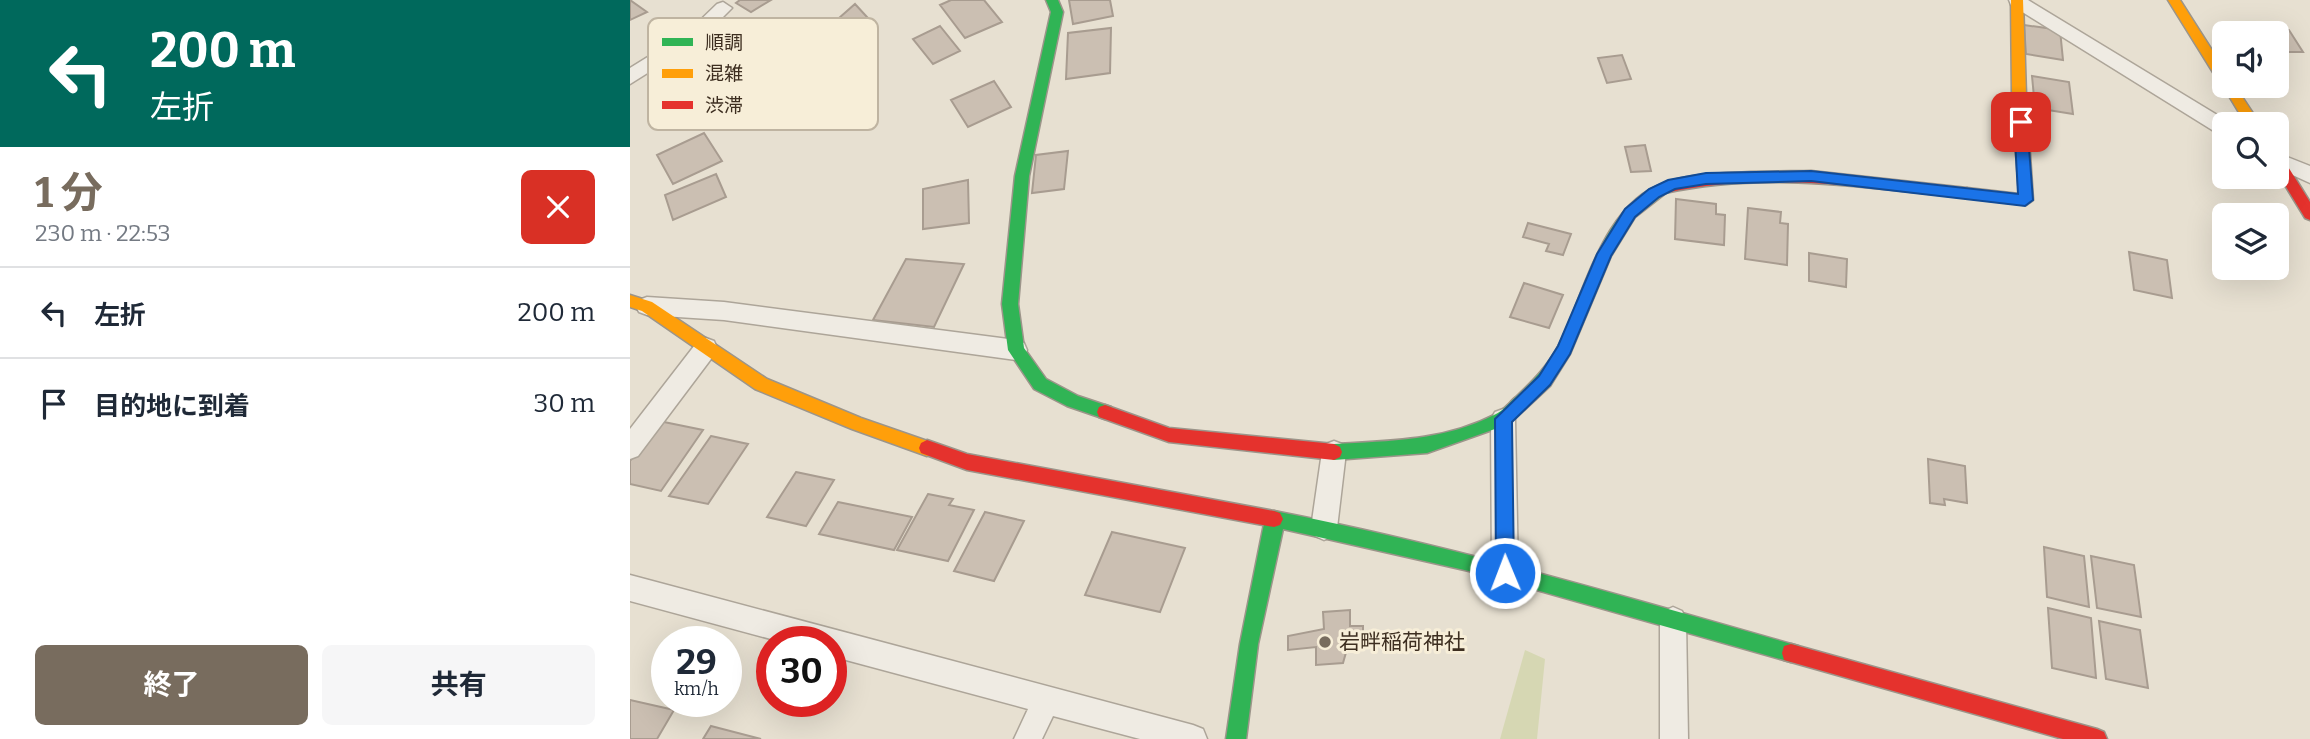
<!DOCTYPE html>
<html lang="ja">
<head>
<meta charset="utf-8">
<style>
  :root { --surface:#fff; --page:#f6f6f7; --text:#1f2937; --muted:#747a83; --line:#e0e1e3; --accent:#786c5e }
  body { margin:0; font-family:Bitter,"Noto Sans JP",serif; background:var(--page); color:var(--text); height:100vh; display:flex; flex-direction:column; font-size:26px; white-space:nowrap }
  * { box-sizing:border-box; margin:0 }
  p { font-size:23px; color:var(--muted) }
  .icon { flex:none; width:38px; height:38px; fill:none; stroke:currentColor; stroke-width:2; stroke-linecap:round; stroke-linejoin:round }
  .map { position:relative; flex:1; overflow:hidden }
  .details { display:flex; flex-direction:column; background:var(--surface); width:630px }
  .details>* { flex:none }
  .top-card { background:#00695c; color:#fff; overflow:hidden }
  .tools { position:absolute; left:1582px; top:21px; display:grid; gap:14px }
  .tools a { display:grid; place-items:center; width:77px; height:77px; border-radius:10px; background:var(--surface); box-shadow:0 7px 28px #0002; font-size:35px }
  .speed { position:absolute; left:21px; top:626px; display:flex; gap:14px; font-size:35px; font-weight:700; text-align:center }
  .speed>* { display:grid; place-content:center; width:91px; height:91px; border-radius:50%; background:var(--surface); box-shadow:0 7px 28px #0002; line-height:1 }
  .speed small { font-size:18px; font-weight:400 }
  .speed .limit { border:10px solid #d22; background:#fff; color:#111 }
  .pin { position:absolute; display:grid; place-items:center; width:60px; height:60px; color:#fff; margin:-30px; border-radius:14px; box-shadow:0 4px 10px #0006 }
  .me { position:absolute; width:77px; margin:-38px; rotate:359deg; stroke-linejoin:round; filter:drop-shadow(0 0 5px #0008) }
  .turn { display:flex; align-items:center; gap:24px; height:147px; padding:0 35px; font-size:32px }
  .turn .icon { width:91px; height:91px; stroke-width:2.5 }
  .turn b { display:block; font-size:49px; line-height:60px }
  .round { display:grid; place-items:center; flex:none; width:74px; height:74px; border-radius:10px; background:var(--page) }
  .summary { display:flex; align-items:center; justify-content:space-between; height:119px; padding:0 35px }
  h1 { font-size:42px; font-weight:700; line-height:52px; color:var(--accent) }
  .action { display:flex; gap:14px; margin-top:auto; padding:14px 35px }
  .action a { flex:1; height:80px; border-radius:10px; background:var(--accent); color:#fff; font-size:28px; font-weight:700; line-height:80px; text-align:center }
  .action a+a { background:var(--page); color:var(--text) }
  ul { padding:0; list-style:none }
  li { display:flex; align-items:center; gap:21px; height:91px; padding:0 35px; border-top:2px solid var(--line) }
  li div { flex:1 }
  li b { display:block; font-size:26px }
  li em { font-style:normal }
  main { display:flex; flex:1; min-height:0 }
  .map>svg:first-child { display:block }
  .green { fill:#d6d7b3 }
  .building { fill:#cbbfb2; stroke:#a89c90; stroke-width:2 }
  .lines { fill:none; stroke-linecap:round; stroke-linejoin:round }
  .street-casing { stroke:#ada599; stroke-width:3 }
  .fast-casing { stroke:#9c958a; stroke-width:3 }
  .slow-casing { stroke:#9c958a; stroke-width:3 }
  .jam-casing { stroke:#9c958a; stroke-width:3 }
  .street { fill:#efebe3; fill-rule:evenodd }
  .fast { fill:#30b455; fill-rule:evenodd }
  .slow { fill:#ff9f0a; fill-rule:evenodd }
  .jam { fill:#e5322d; fill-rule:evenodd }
  .route { fill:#1a73e8; stroke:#114b97; stroke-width:2 }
  .poi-dot { fill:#786c5e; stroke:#f7eed8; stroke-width:2.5 }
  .labels { text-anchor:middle; stroke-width:6; stroke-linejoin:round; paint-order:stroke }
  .poi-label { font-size:21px; fill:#3d2e20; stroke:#f7eed8; text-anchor:start }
  .key { fill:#f7eed8; stroke:#bfb4a1; stroke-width:2 }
  .key-label { font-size:19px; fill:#3d2e20 }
</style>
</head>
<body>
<main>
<section class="details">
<div class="top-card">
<div class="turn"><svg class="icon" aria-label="left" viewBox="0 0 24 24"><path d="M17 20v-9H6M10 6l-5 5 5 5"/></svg><div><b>200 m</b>左折</div></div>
</div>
<div class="summary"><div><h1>1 分</h1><p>230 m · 22:53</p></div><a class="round" style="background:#d93025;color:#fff"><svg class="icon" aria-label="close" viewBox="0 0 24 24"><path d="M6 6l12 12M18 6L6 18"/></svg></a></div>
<ul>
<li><svg class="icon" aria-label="left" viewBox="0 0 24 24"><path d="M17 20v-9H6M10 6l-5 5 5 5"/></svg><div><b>左折</b></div><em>200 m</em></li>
<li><svg class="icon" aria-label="arrive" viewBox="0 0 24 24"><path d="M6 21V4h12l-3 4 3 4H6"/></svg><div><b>目的地に到着</b></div><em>30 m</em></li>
</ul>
<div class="action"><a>終了</a><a>共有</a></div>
</section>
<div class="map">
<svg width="1680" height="739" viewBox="0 0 1680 739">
  <rect width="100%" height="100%" fill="#e7e0d1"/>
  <path class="green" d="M895,650L915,659L907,739H870Z"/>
  <path class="building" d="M0,0L17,12L0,20Z
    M110,0H141L121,12L106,3Z
    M321,0H354L372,22L335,38L310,5Z
    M439,0H480L483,16L443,24Z
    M225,4L237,17L208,32L205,29L215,24L209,18Z
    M1620,24H1650L1654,31L1659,30L1673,52H1647V33H1625Z
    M1394,25L1430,30L1433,60L1396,54Z
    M310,26L330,51L303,64L283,39Z
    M481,28L480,73L436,79L438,33Z
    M992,55L1001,79L977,83L968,58Z
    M1402,76L1439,82L1443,114L1405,108Z
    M364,81L381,107L338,127L321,100Z
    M74,133L92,161L43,184L27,155Z
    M1015,145L1021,171L1001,172L995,147Z
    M438,151L434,189L402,193L406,155Z
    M86,174L96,197L43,220L35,195Z
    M338,180L339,223L293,229V189Z
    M1046,199L1086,204V214L1095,215L1094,245L1045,239Z
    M1118,208L1151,212L1150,223L1158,224L1157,265L1115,259Z
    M898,223L941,234L933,255L916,251L919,244L893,237Z
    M1499,252L1537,260L1542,298L1504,290Z
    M1179,253L1217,259L1216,287L1179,281Z
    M276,259L334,264L304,327L243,320Z
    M894,283L933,295L919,328L880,317Z
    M29,421L73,430L31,491L0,484V461Z
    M81,436L118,444L78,504L39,496Z
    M1298,459L1335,466L1337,503L1314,499L1315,505L1300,503Z
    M166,472L204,480L176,526L137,517Z
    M298,494L323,499L319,505L344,510L318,561L267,550Z
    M208,502L282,517L264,550L189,534Z
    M355,512L394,521L364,581L324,571Z
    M482,532L555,548L530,612L455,595Z
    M1414,547L1454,556L1459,607L1417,597Z
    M1461,556L1504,565L1511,617L1467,608Z
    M1418,608L1461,618L1466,678L1422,668Z
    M720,610V626H733V648L717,649L713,663L686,665V647L658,650V636L694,629L693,612Z
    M1469,621L1510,630L1518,688L1476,679Z
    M0,700L44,710L27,739H0Z
    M81,726L131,739H73Z"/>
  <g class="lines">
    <defs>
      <path id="street" d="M1379,0H1398L1602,124H1594V135L1587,133L1381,5Z
        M93,2L102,8L70,40L0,84V68L58,32L87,4Z
        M1647,153L1680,166V183L1647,168Z
        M17,297L94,302L386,340L394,343L397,350L394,357L386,360L94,320L17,315L9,312L6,306L9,300Z
        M76,338L84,341L87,348L84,355L8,456L0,459V429L68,341Z
        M873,409L881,412L885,419L888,573L884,582L875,586L866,582L862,573L861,419L865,412Z
        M704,441L712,444L716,452L707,528L703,536L694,540L685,536L681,528L692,452L696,444Z
        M0,575L563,725L573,729L577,739H510L423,716L412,739H384L398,709L201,656V642H152L0,601Z
        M1043,607L1052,611L1056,620L1058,739H1030V620L1034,611Z"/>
      <path id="fast" d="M416,0H428L433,12L399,176L388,304L394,348L416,379L448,396L481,407L483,412L481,417L475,419L437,406L404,389L378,350L372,304L385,176L421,12Z
        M1035,183L1040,184L1042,188L1005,217L981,256L940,354L920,386L879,424L797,453L704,460L698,457L696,452L698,447L704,444C760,441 814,441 866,414C873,411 880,402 886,397C903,381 919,365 930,343C955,292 974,202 1035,183Z
        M644,511C819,545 990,595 1161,644L1168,646L1170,653L1168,660L1161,662L839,571L653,529L628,644L616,739H596L610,644L635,519L638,513Z"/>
      <path id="slow" d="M1381,0H1393L1396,95L1403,200L1396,205L1337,198L1330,193L1337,188L1389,194L1382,95Z
        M1538,0H1550L1594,69V86H1605L1630,124H1616L1593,86L1594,84L1589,82Z
        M0,295L22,302L137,379L231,418L303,443L305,448L303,453L297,456L222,429L125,389L12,311L0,307Z"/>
      <path id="jam" d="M1647,156L1652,157L1680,202V220L1675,218L1647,172Z
        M1181,171L1337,188L1344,193L1337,198C1236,187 1135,171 1035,193L1028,188C1043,169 1154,172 1181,171Z
        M475,405L539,428L704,444L710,447L712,452L710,457L704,460L539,442L469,417L467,412L469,407Z
        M297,440L337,454L644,511L650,513L653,519L650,525L644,527L337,470L291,453L289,448L291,443Z
        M1161,644L1467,729L1474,732L1477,739H1433L1161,662L1154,660L1152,653L1154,646Z"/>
    </defs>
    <use href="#street" class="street-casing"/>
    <use href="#fast" class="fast-casing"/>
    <use href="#slow" class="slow-casing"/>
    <use href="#jam" class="jam-casing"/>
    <use href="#street" class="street"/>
    <use href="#fast" class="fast"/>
    <use href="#slow" class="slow"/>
    <use href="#jam" class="jam"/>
  </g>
  <path class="route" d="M1391,117L1397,122L1403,200L1395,206L1181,181L1076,184L1045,189L1029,197L1005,217L981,256L940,354L920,385L882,422L884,573L882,579L875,582L869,579L866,573L865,419L909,376L928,346L967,254L995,209L1019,189L1038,180L1076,173L1181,171L1388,194L1384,122Z"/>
  <circle class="poi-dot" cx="695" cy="642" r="7"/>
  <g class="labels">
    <g class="poi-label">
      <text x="709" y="649">岩畔稲荷神社</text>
    </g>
  </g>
  <rect x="18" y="18" width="230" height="112" rx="10" class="key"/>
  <rect x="32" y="38" width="31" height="8" fill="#30b455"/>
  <rect x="32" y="69" width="31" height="9" fill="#ff9f0a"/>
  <rect x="32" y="101" width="31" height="8" fill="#e5322d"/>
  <g class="key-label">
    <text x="75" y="49">順調</text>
    <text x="75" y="80">混雑</text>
    <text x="75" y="112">渋滞</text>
  </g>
</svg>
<div class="tools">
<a><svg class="icon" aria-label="sound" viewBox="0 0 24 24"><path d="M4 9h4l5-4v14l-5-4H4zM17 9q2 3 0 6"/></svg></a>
<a><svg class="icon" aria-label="search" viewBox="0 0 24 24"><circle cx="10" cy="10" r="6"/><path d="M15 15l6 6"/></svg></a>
<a><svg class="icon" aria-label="layers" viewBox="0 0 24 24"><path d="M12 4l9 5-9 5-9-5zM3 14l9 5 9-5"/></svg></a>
</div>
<div class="speed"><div>29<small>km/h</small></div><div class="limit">30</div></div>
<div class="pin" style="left:1391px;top:122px;background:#d93025"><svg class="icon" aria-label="arrive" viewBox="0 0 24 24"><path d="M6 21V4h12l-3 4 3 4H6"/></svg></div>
<svg class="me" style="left:875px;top:573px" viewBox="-20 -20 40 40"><circle r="17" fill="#1a73e8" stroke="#fff" stroke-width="3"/><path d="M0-11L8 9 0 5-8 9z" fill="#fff"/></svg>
</div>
</main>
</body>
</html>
